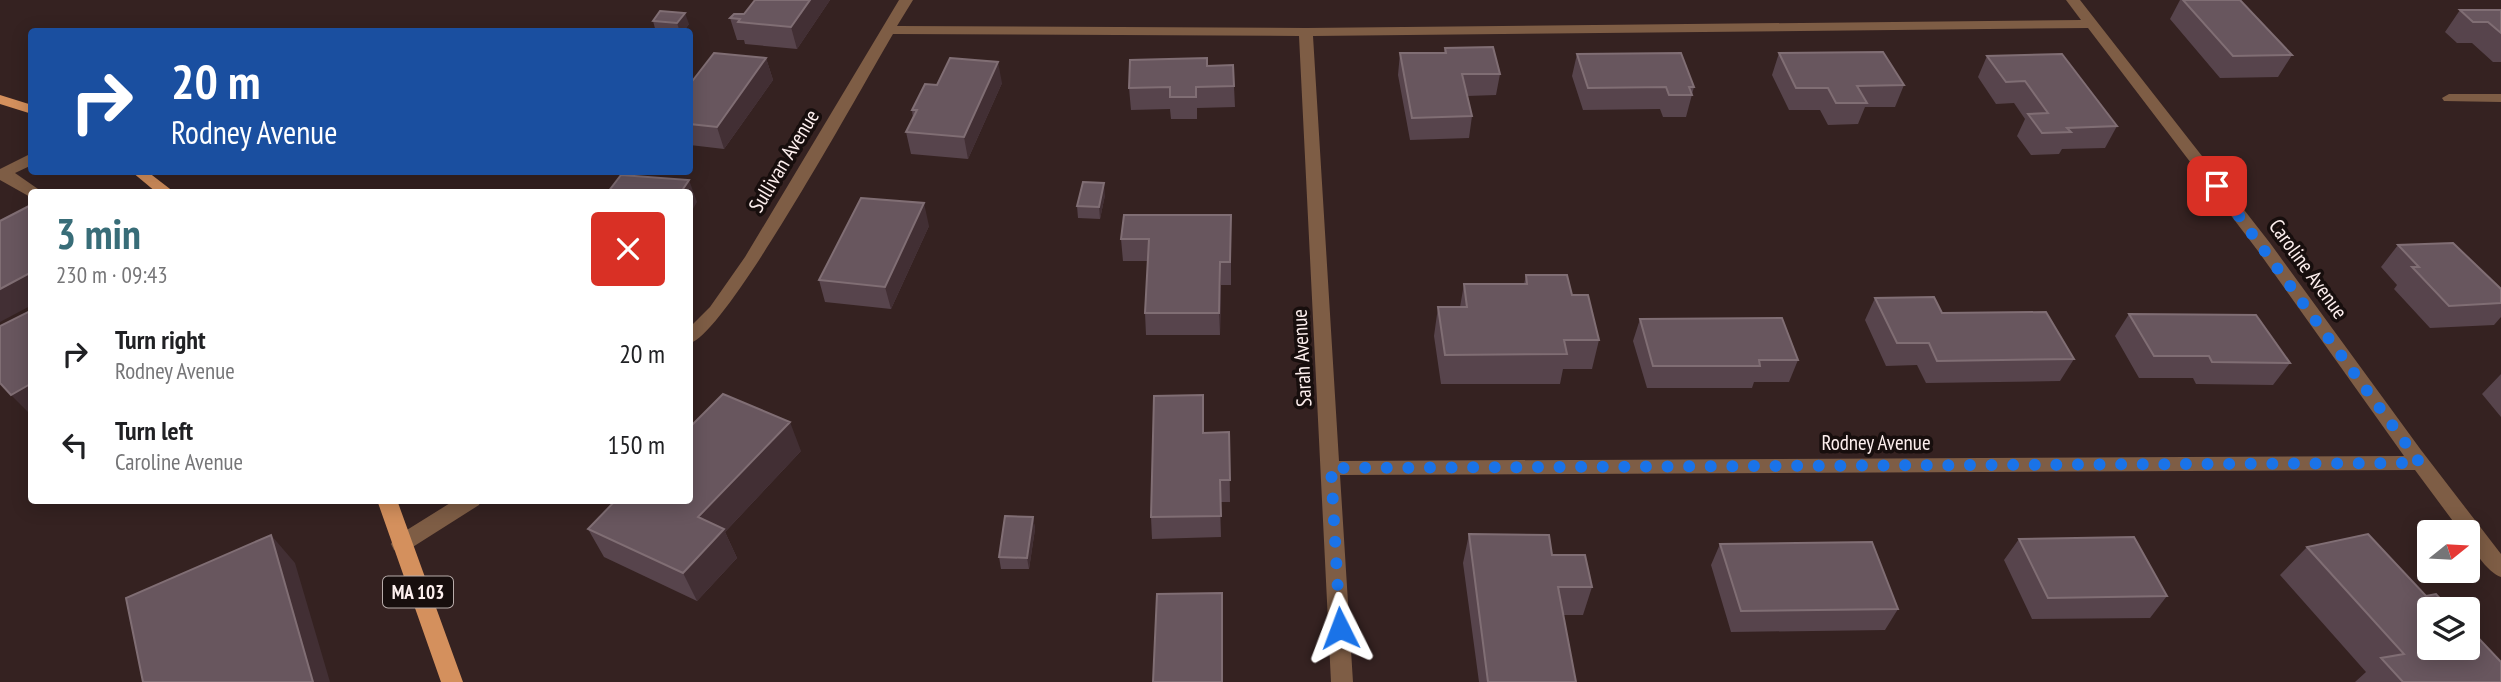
<!DOCTYPE html>
<html lang="en">
<head>
<meta charset="utf-8">
<style>
  :root { --surface:#fff; --page:#f2f2f2; --text:#202124; --muted:#757577; --accent:#386d78 }
  body { margin:0; font-family:"PT Sans Narrow",sans-serif; background:var(--page); color:var(--text); height:100vh; display:flex; flex-direction:column; font-size:26px; white-space:nowrap }
  * { box-sizing:border-box; margin:0 }
  p { font-size:23px; color:var(--muted) }
  .icon { flex:none; width:38px; height:38px; fill:none; stroke:currentColor; stroke-width:2; stroke-linecap:round; stroke-linejoin:round }
  .map { position:relative; flex:1; overflow:hidden }
  .panel { position:absolute; left:28px; top:189px; width:665px; height:315px; display:flex; flex-direction:column; background:var(--surface); border-radius:7px; box-shadow:0 4px 18px #0003 }
  .panel>* { flex:none }
  .guide { position:absolute; left:28px; top:28px; width:665px; height:147px; border-radius:7px; box-shadow:0 4px 18px #0003; background:#1a4fa0; color:#fff; overflow:hidden }
  .needle { width:46px; rotate:72deg }
  .controls { position:absolute; left:2417px; top:520px; display:grid; gap:14px }
  .controls a { display:grid; place-items:center; width:63px; height:63px; border-radius:7px; background:var(--surface); box-shadow:0 4px 18px #0003; font-size:35px }
  .pin { position:absolute; display:grid; place-items:center; width:60px; height:60px; color:#fff; margin:-30px; border-radius:14px; box-shadow:0 4px 10px #0006 }
  .me { position:absolute; width:77px; margin:-38px; rotate:357deg; stroke-linejoin:round; filter:drop-shadow(0 0 5px #0008) }
  .turn { display:flex; align-items:center; gap:24px; height:147px; padding:0 28px; font-size:32px }
  .turn .icon { width:91px; height:91px; stroke-width:2.5 }
  .turn b { display:block; font-size:49px; line-height:60px }
  .round { display:grid; place-items:center; flex:none; width:74px; height:74px; border-radius:7px; background:var(--page) }
  .summary { display:flex; align-items:center; justify-content:space-between; height:119px; padding:0 28px }
  h1 { font-size:42px; font-weight:700; line-height:52px; color:var(--accent) }
  ul { padding:0; list-style:none }
  li { display:flex; align-items:center; gap:21px; height:91px; padding:0 28px }
  li div { flex:1 }
  li b { display:block; font-size:26px }
  li em { font-style:normal }
  .map>svg:first-child { display:block }
  .lines { fill:none; stroke-linecap:round; stroke-linejoin:round }
  .minor { fill:#7e5d45; fill-rule:evenodd }
  .major { fill:#d4905d; fill-rule:evenodd }
  .wall { fill:#57444c }
  .shaded-wall { fill:#422f34 }
  .building { fill:#68565e; stroke:#806e74; stroke-width:2 }
  .route { stroke:#1a73e8; stroke-width:12; stroke-dasharray:0 21.6 }
  .labels { text-anchor:middle; stroke-width:7; stroke-linejoin:round; paint-order:stroke }
  .shield { fill:#170e0d; stroke:#b8acaa; stroke-width:2 }
  .shield-label { font-size:19px; font-weight:bold; fill:#fdefee }
  .street-label { font-size:21px; fill:#fdefee; stroke:#170e0d }
</style>
</head>
<body>
<div class="map">
<svg width="2501" height="682" viewBox="0 0 2501 682">
  <rect width="100%" height="100%" fill="#352221"/>
  <g class="lines">
    <path class="minor" d="M899,0H913L897,26L1306,28L2081,20L2066,0H2080L2270,243L2421,450L2501,554V577C2488,573 2468,546 2468,532H2461L2415,470L1340,475L1353,682H1331L1299,36L893,34C865,81 727,334 690,343V327L710,307L745,257ZM2088,28L2258,251L2404,456L1339,461L1313,36Z
      M2449,94H2501V102L2444,101L2442,98Z
      M32,153V165L15,173L38,189L40,192H32V198L0,180V169Z
      M455,500H481L479,505L408,550L401,552L394,550L391,544L394,538Z"/>
    <path class="major" d="M0,95L32,105V114L0,104Z
      M132,172H148L174,192H156Z
      M377,500H397L463,682H441Z"/>
  </g>
  <path class="wall" d="M755,0H830L797,49L745,44L744,40H737L730,18L744,14Z
    M2180,0H2240L2292,55L2278,77L2220,78L2170,19Z
    M2460,10H2501V62H2493L2472,43H2457L2445,32Z
    M653,21L689,24L683,32H656Z
    M1445,48L1500,74L1496,95L1467,96L1472,116L1469,138L1410,140L1398,75L1400,53H1444Z
    M1779,53L1904,85L1895,107H1865L1858,124L1828,125L1820,110H1789L1772,75Z
    M1577,54L1694,87L1686,117H1663L1660,109L1583,110L1572,76Z
    M1987,56L2117,126L2105,148L2062,149L2059,154L2031,155L2017,136L2025,119L2014,103L1996,104L1978,77Z
    M766,58L773,80L724,149L690,145V84Z
    M1207,66L1234,86L1235,107L1197,108V119H1171L1170,109L1131,110L1129,88Z
    M1002,83L968,159L911,154L906,132L913,118L912,110Z
    M1105,195L1100,219L1078,218L1077,206Z
    M929,226L891,309L825,302L819,280Z
    M1231,237V285H1221L1220,335H1146L1145,313L1148,261H1123L1121,239Z
    M2398,245L2501,289V317L2494,325L2430,328L2394,289L2397,285L2381,267Z
    M1526,275L1572,295L1599,340L1592,369H1563L1560,384H1441L1434,336L1438,307H1460L1464,284H1524Z
    M1875,298L1942,313L2074,359L2060,381L1926,383L1917,365L1886,366L1865,320Z
    M2129,314L2290,363L2273,385L2196,384L2193,378H2139L2115,336Z
    M1640,319L1798,360L1789,382H1754L1752,388H1647L1633,341Z
    M2501,374V417L2482,394Z
    M1229,432L1230,502H1220L1221,537L1152,539L1151,517L1204,433Z
    M801,451L725,532L737,558L697,601L604,557L588,529Z
    M1033,517L1035,529L1029,569H1001L999,557Z
    M1469,534L1552,555L1592,587L1583,615H1563L1576,682H1479L1463,563Z
    M2019,539L2167,596L2150,618L2032,619L2004,560Z
    M1720,544L1898,609L1885,630L1731,632L1711,565Z
    M2307,547L2426,596L2501,682H2355L2366,672L2280,575Z"/>
  <path class="shaded-wall" d="M810,0H830L797,49L791,27Z
    M685,13L689,24L683,32H680L677,23Z
    M766,58L773,80L724,149L717,127Z
    M998,62L1002,83L968,159L964,137Z
    M689,180L697,202L690,214V192H681Z
    M1104,183L1105,195L1100,219L1099,207Z
    M924,203L929,226L891,309L885,287Z
    M1220,262L1221,285L1220,335L1219,313Z
    M32,272V305L0,322V289Z
    M32,383V416L11,395Z
    M790,422L801,451L725,532L737,558L697,601L683,573L698,517Z
    M1033,517L1035,529L1029,569L1027,558Z
    M271,535L295,563L330,682H313Z"/>
  <path class="building" d="M755,0H810L791,27L738,22L740,19L730,18L734,14H744Z
    M2183,0H2240L2292,55L2233,56Z
    M2460,10H2501V33L2488,22H2473Z
    M660,11L685,13L677,23L653,21Z
    M1493,47L1500,74H1462L1472,116L1412,118L1400,53H1446L1445,48Z
    M1883,52L1904,85L1857,86L1867,103H1836L1828,88H1796L1779,53Z
    M714,53L766,58L717,127L690,124V84Z
    M1681,53L1694,87H1689L1692,95H1669L1666,87L1588,88L1577,54Z
    M2062,54L2117,126L2067,128L2071,132L2042,133L2028,114L2048,113L2025,81L2006,82L1987,56Z
    M950,58L998,62L964,137L906,132L917,110H912L925,84L937,85Z
    M1207,58V66L1233,65L1234,86L1196,87V97H1170V87L1129,88L1130,60Z
    M621,175L689,180L681,192H608Z
    M1083,182L1104,183L1099,207L1077,206Z
    M861,198L924,203L885,287L819,280Z
    M31,205L32,272L0,289V221Z
    M1124,215H1231L1230,262H1220L1219,313H1145L1149,239H1121Z
    M2453,243L2501,289V303L2449,306L2412,267H2419L2398,245Z
    M1526,275H1567L1572,295H1588L1599,340H1564L1567,354L1445,355L1438,307H1467L1464,284H1527Z
    M1934,297L1942,313L2046,312L2074,359L1937,361L1929,343H1897L1875,298Z
    M30,311L32,312V383L11,395L0,383V326Z
    M2129,314L2256,315L2290,363L2212,362L2209,356H2154Z
    M1782,318L1798,360H1759L1760,366H1653L1640,319Z
    M723,394L790,422L698,517L724,529L683,573L588,529L616,500H690V427Z
    M1203,395V433L1229,432L1230,480H1220L1221,516L1151,517L1154,396Z
    M1005,516L1033,517L1027,558L999,557Z
    M1469,534L1549,535L1552,555H1585L1592,587H1558L1576,682H1488Z
    M2368,534L2426,596L2436,594L2450,609H2429V648H2468V627L2501,662V682H2403L2381,658L2404,654L2307,547Z
    M271,535L313,682H143L126,598Z
    M2134,537L2167,596L2048,598L2019,539Z
    M1872,542L1898,609L1741,611L1720,544Z
    M1222,593V682H1153L1157,594Z"/>
  <g class="lines">
    <path class="route" d="M1340,628L1331,468L2420,463L2217,186"/>
  </g>
  <g class="labels">
    <rect class="shield" x="383" y="576.5" width="70" height="31" rx="5"/>
    <g class="shield-label">
      <text x="418" y="599">MA 103</text>
    </g>
    <g class="street-label">
      <text transform="translate(784 161) rotate(-59)" y="7">Sullivan Avenue</text>
      <text transform="translate(2308 269) rotate(54)" y="7">Caroline Avenue</text>
      <text transform="translate(1302 358) rotate(-93)" y="7">Sarah Avenue</text>
      <text x="1876" y="450">Rodney Avenue</text>
    </g>
  </g>
</svg>
<div class="controls">
<a><svg class="needle" viewBox="-14 -14 28 28"><path d="M0-13l5 13h-10z" fill="#e53935"/><path d="M0 13l5-13h-10z" fill="#757577"/></svg></a>
<a><svg class="icon" aria-label="layers" viewBox="0 0 24 24"><path d="M12 4l9 5-9 5-9-5zM3 14l9 5 9-5"/></svg></a>
</div>
<div class="pin" style="left:2217px;top:186px;background:#d93025"><svg class="icon" aria-label="arrive" viewBox="0 0 24 24"><path d="M6 21V4h12l-3 4 3 4H6"/></svg></div>
<svg class="me" style="left:1340px;top:628px" viewBox="-20 -20 40 40"><path d="M0-17L14 15 0 8-14 15z" fill="#1a73e8" stroke="#fff" stroke-width="4"/></svg>
<div class="guide">
<div class="turn"><svg class="icon" aria-label="right" viewBox="0 0 24 24"><path d="M7 20v-9h11M14 6l5 5-5 5"/></svg><div><b>20 m</b>Rodney Avenue</div></div>
</div>
<section class="panel">
<div class="summary"><div><h1>3 min</h1><p>230 m · 09:43</p></div><a class="round" style="background:#d93025;color:#fff"><svg class="icon" aria-label="close" viewBox="0 0 24 24"><path d="M6 6l12 12M18 6L6 18"/></svg></a></div>
<ul>
<li><svg class="icon" aria-label="right" viewBox="0 0 24 24"><path d="M7 20v-9h11M14 6l5 5-5 5"/></svg><div><b>Turn right</b><p>Rodney Avenue</p></div><em>20 m</em></li>
<li><svg class="icon" aria-label="left" viewBox="0 0 24 24"><path d="M17 20v-9H6M10 6l-5 5 5 5"/></svg><div><b>Turn left</b><p>Caroline Avenue</p></div><em>150 m</em></li>
</ul>
</section>
</div>
</body>
</html>
